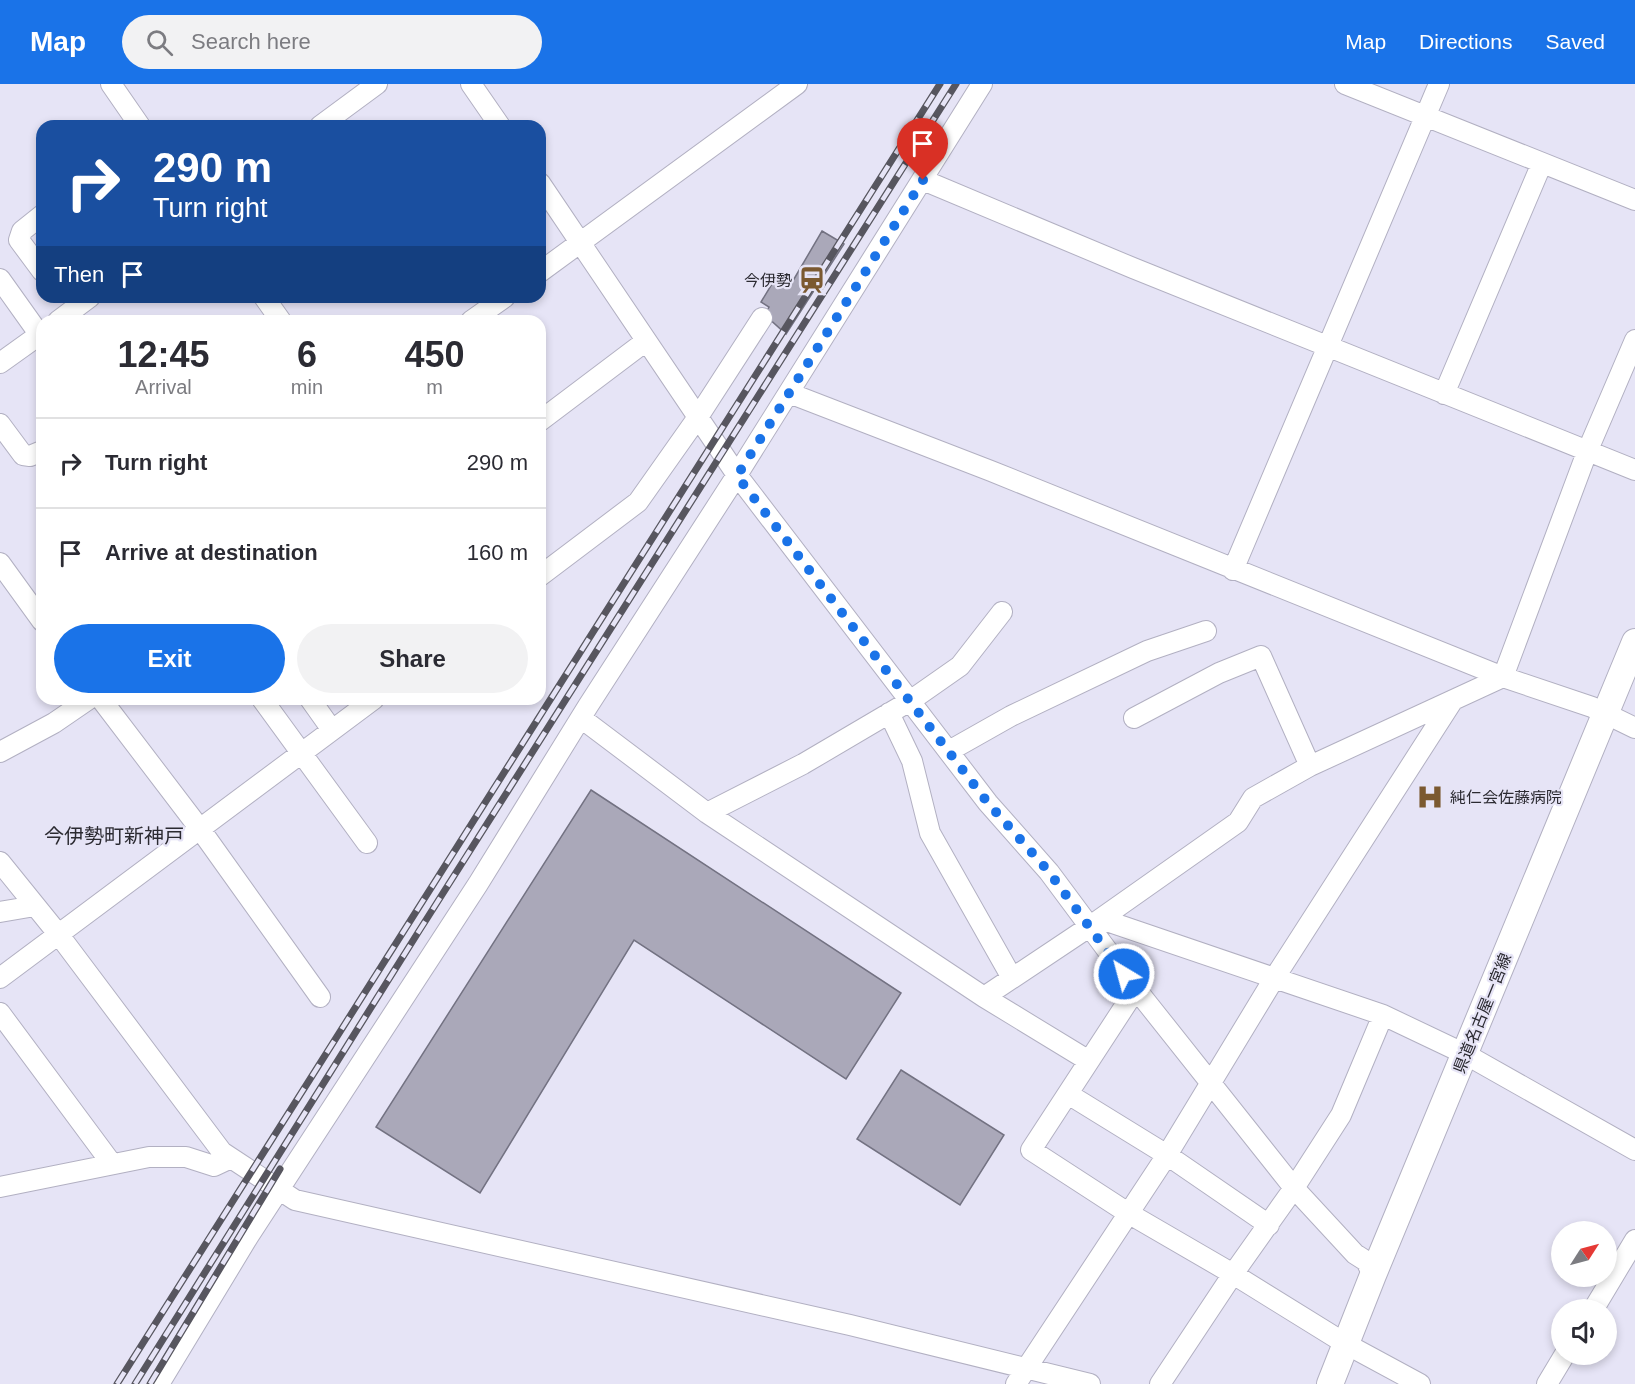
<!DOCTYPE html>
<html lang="en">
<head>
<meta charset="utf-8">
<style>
  :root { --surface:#fff; --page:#f2f2f3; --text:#2b2b33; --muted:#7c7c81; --line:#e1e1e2; --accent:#1a73e8 }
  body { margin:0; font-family:Helvetica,"Noto Sans JP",sans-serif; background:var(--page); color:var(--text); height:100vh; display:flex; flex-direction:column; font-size:22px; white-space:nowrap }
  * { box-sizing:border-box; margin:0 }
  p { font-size:20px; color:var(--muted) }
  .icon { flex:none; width:33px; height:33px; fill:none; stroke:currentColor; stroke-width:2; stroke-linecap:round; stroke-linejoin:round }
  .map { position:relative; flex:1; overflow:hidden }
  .panel { position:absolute; left:36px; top:231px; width:510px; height:390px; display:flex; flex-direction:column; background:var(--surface); border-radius:18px; box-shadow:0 3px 9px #0003 }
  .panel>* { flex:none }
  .hud { position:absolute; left:36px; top:36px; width:510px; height:183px; border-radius:18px; box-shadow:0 3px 9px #0003; background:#1a4fa0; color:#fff; overflow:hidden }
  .needle { width:39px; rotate:54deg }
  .buttons { position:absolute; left:1551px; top:1137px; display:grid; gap:12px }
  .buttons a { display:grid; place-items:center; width:66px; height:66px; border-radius:50%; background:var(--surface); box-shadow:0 3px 9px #0003; font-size:30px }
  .pin { position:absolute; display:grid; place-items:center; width:51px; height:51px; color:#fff; margin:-62px -26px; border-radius:50% 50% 50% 0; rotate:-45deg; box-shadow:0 0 6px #0007 }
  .pin .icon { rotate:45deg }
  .me { position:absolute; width:66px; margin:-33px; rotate:323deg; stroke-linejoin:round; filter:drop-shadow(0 0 4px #0008) }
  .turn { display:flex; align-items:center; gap:21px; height:126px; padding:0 18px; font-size:27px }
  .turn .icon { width:78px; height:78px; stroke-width:2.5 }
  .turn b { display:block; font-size:42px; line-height:51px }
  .then { display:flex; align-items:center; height:57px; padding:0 18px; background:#0003; gap:12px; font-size:22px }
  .eta { display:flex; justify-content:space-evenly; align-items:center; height:102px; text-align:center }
  .eta b { font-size:36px; font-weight:600; line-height:42px }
  .action { display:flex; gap:12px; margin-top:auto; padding:12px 18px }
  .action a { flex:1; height:69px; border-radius:36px; background:var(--accent); color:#fff; font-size:24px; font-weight:600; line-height:69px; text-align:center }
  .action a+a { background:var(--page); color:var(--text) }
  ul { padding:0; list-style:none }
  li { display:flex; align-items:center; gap:18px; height:90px; padding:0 18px; border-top:2px solid var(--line) }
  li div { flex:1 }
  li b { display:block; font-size:22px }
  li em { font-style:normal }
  header { display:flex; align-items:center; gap:36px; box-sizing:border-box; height:84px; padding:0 30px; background:var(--accent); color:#fff }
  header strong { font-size:28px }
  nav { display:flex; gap:33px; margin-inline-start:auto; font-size:21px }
  .search { width:420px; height:54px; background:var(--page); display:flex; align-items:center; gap:15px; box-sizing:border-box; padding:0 21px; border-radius:33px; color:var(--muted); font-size:22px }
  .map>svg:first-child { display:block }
  .building { fill:#aaa8b9; stroke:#737282; stroke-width:1.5 }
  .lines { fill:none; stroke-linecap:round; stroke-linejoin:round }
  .minor-casing { stroke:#b2b0c2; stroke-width:22 }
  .major-casing { stroke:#b2b0c2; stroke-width:28 }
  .minor { stroke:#fff; stroke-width:20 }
  .major { stroke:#fff; stroke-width:26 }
  .rail-casing { stroke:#57565f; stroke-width:7 }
  .rail { stroke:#e6e4f6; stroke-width:4.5; stroke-dasharray:14; stroke-linecap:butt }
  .route { stroke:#1a73e8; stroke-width:10; stroke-dasharray:0 18 }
  .labels { text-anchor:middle; stroke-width:4.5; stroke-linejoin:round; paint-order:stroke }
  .poi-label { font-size:16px; fill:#2b2a31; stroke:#e6e4f6; text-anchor:end }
  .street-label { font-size:16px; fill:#2b2a31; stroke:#e6e4f6 }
  .quarter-label { font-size:20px; fill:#2b2a31; stroke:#e6e4f6 }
</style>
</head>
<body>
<header>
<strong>Map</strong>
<div class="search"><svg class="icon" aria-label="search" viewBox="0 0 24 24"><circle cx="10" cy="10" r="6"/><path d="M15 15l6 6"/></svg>Search here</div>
<nav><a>Map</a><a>Directions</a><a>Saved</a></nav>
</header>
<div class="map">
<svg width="1635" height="1300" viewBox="0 0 1635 1300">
  <rect width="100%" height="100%" fill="#e6e4f6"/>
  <path class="building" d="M822,147L844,160L786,250L765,231L769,223L761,218L778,190L794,195Z
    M591,706L901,909L846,995L634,856L480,1109L376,1043Z
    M901,986L1004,1051L960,1121L857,1055Z"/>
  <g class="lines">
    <defs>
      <path id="minor" d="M111,0L140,42
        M471,0L500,42
        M1345,0L1635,116
        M320,42L377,0
        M923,96L1133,184L1635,386
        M540,99L737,391L988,719L1049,788L1136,905L1294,1104L1355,1170L1366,1177L1373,1191
        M42,131L22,147L19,156L42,187
        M540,188L797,0
        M0,195L42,254
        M264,213L281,237
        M58,237L90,213
        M471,237L505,213
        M0,279L42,249
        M789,309L991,387L1503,593L1592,623L1635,644
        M1444,310L1542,79
        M540,337L646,257
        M0,340L23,371L30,372L42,367
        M0,479L42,537
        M1233,486L1439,0
        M540,492L638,418L698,333L762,234
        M101,615L200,745L320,913
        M262,615L367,759
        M310,615L332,646
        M889,629L912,677L930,749L1012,894
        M581,634L707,729L984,913L1089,977
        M1134,634L1219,589L1261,572L1310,682
        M949,667L1011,632L1147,567L1206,547
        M0,668L54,639L89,615
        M707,729L803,680L910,617L960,582L1002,528
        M0,778L59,851L222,1068L295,1116L850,1241L1090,1300
        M0,828L35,822
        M1101,835L1383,931L1465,970L1635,1066
        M0,894L374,615
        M1136,905L1031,1066L1128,1129L1233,1190L1346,1260L1420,1300
        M984,913L1089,843L1238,738L1253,714L1310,682L1503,593L1587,368L1635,256
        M0,929L112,1080
        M1068,1010L1167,1071L1269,1141
        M0,1103L149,1073H186L214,1082L231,1074
        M1593,1226L1635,1156
        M159,1300L248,1153L478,800L588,622L737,391L982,0
        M1016,1300L1167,1071L1275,893L1453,616
        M1160,1300L1233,1190L1294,1104L1341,1031L1383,931
        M1547,1300L1565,1270"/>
      <path id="major" d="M1330,1300L1373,1191L1635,558"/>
    </defs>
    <use href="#minor" class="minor-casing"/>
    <use href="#major" class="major-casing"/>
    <use href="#minor" class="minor"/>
    <use href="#major" class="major"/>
    <defs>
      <path id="rail" d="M117,1300L940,0
        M135,1300L419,847L956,0
        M150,1300L280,1085"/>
    </defs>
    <use href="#rail" class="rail-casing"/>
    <use href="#rail" class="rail"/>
  </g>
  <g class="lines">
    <path class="route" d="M923,96L737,392L988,719L1049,788L1124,890"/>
  </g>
  <defs>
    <symbol id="station-bare" viewBox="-9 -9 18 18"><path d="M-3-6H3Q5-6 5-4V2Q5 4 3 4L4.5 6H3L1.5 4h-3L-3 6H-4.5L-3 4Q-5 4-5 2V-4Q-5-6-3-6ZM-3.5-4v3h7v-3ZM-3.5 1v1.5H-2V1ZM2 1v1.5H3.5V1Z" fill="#7b5930" stroke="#e6e4f6" stroke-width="2.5" paint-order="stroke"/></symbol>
    <symbol id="hospital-bare" viewBox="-9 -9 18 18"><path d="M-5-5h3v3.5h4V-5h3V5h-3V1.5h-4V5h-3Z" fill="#7b5930" stroke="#e6e4f6" stroke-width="2.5" paint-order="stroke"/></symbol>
  </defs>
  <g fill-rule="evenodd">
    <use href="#station-bare" x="793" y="177" width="38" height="38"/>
    <use href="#hospital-bare" x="1411" y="694" width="38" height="38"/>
  </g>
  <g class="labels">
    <g class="poi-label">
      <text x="792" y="202">今伊勢</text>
      <text x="1450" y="719" text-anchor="start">純仁会佐藤病院</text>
    </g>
    <g class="street-label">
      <text transform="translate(1482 929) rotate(-68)" y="6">県道名古屋一宮線</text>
    </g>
    <g class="quarter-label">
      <text x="114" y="759">今伊勢町新神戸</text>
    </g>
  </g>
</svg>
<div class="buttons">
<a><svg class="needle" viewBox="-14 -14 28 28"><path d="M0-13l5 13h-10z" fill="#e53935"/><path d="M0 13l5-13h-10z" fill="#7c7c81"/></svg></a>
<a><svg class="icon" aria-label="sound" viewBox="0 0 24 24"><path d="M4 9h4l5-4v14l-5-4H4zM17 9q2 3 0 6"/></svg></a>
</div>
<div class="pin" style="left:923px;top:96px;background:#d93025"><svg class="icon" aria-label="arrive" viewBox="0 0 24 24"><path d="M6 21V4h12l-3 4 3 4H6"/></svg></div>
<svg class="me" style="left:1124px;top:890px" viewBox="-20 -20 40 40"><circle r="17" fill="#1a73e8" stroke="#fff" stroke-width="3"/><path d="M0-11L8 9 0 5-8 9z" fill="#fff"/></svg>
<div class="hud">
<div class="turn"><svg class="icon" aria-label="right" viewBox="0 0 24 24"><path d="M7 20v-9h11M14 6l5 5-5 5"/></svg><div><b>290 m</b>Turn right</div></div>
<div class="then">Then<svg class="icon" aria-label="arrive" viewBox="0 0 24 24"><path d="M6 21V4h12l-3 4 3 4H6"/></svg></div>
</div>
<section class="panel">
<div class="eta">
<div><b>12:45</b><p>Arrival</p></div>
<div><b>6</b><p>min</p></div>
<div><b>450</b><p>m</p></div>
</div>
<ul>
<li><svg class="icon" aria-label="right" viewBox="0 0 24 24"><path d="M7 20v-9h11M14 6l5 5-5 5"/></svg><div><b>Turn right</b></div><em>290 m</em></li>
<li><svg class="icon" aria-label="arrive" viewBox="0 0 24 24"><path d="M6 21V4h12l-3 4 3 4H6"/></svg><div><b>Arrive at destination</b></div><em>160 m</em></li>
</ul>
<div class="action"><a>Exit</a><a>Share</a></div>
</section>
</div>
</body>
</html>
